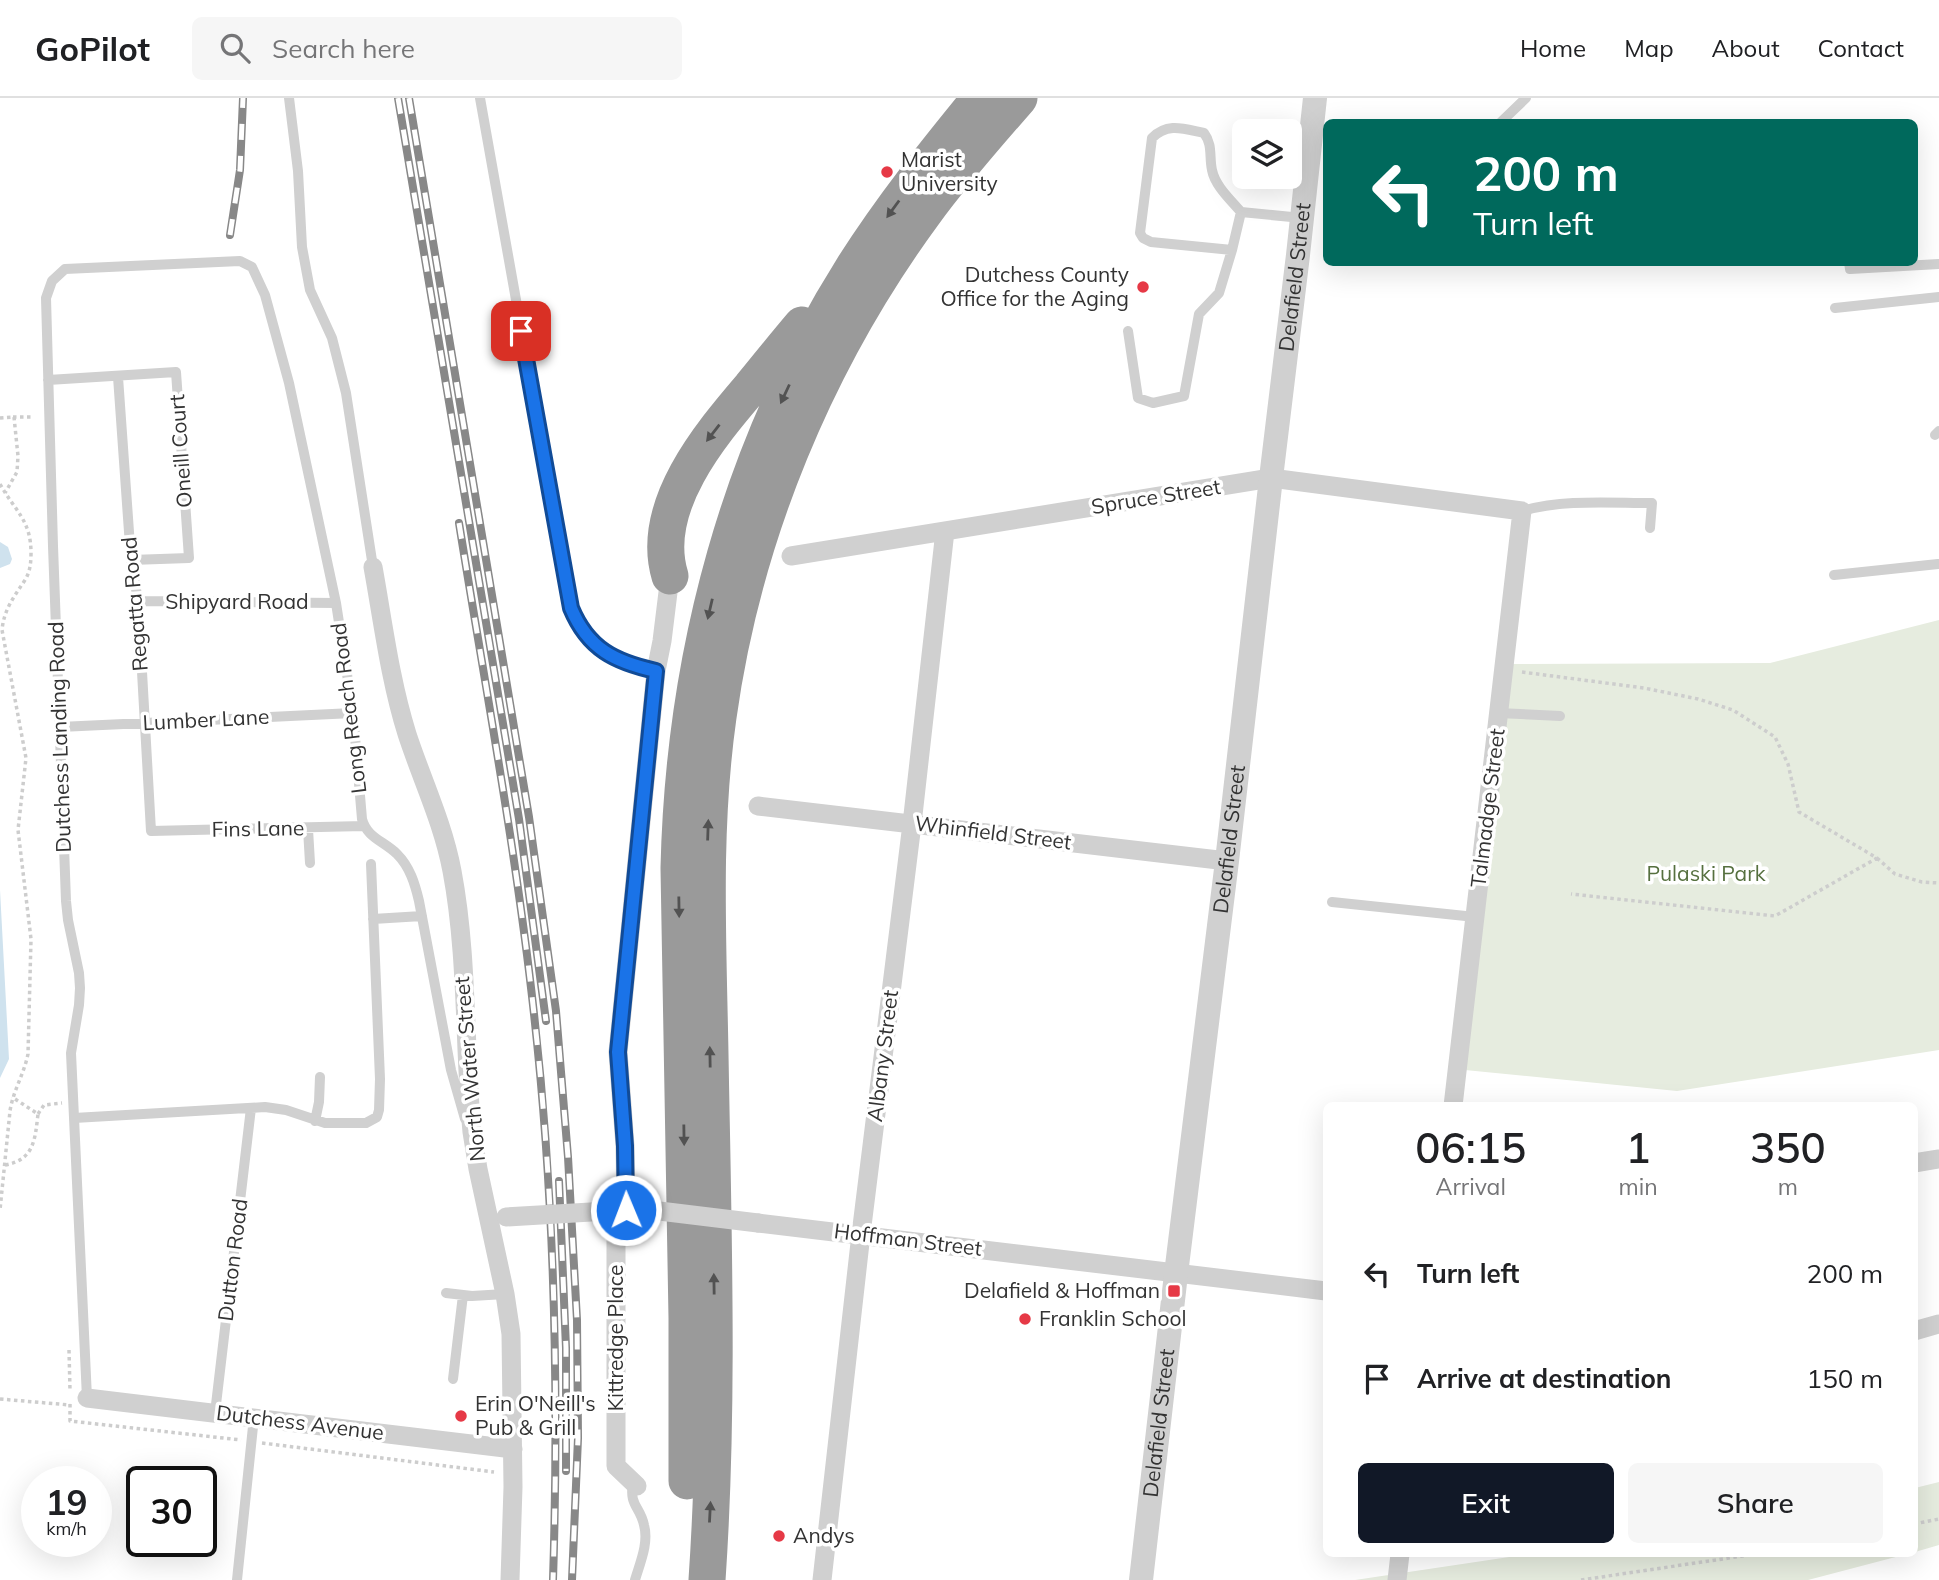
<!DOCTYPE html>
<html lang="en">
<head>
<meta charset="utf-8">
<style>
  :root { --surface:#fff; --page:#f6f6f6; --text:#202124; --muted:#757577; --line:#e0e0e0; --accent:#111827 }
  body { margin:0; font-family:Mulish,sans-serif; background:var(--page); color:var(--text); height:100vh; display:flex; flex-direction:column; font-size:26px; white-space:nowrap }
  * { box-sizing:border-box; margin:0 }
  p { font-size:23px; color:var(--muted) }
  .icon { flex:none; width:38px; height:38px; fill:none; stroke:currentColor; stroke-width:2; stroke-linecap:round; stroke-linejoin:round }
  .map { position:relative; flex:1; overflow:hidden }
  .panel { position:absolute; left:1323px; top:1004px; width:595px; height:455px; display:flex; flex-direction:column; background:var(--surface); border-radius:10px; box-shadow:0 7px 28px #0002 }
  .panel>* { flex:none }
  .guide { position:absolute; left:1323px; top:21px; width:595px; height:147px; border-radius:10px; box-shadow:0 7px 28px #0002; background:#00695c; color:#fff; overflow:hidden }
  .buttons { position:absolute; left:1232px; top:21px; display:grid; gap:14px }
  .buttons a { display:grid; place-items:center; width:70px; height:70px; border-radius:10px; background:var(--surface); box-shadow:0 7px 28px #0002; font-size:35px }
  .speed { position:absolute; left:21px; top:1368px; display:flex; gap:14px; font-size:35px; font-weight:700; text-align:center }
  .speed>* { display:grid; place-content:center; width:91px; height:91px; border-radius:50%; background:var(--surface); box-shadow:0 7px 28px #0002; line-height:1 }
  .speed small { font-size:18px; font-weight:400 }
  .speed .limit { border:4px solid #111; border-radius:10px; background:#fff; color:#111 }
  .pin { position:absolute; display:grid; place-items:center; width:60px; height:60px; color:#fff; margin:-30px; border-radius:14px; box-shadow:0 4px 10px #0006 }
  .me { position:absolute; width:77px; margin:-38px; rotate:359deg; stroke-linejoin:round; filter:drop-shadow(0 0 5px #0008) }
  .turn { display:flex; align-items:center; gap:24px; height:147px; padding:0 35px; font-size:32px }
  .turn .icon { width:91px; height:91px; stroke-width:2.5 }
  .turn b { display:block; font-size:49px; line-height:60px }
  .eta { display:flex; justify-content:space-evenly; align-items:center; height:119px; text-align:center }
  .eta b { font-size:42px; font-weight:600; line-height:49px }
  .button { display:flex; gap:14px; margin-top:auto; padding:14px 35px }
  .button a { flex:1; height:80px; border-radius:10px; background:var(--accent); color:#fff; font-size:28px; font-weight:600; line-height:80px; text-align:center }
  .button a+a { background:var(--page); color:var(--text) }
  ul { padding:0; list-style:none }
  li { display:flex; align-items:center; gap:21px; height:105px; padding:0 35px }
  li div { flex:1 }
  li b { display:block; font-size:26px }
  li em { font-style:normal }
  header { display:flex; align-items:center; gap:42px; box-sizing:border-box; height:98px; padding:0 35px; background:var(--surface); border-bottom:2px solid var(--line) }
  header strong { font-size:33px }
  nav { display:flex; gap:38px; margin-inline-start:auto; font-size:24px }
  .search { width:490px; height:63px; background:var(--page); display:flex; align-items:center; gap:18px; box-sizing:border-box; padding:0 24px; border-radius:10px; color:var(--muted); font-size:26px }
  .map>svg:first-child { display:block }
  .green { fill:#e6ecdf }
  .water { fill:#cfe2ee }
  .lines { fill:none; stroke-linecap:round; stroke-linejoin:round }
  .path { stroke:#cdcdcd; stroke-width:3.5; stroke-dasharray:3.5 3.5; stroke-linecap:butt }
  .service { stroke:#d0d0d0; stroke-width:10 }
  .minor { stroke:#d0d0d0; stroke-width:19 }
  .tertiary { stroke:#d0d0d0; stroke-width:24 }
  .motorway { stroke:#9a9a9a; stroke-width:37 }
  .rail-casing { stroke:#888; stroke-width:8 }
  .rail { stroke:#fff; stroke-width:5; stroke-dasharray:16; stroke-linecap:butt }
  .minor-bridge { stroke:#d0d0d0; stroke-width:19 }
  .oneway { fill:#525252 }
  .route-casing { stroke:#114b97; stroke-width:18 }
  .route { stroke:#1a73e8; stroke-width:12 }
  .poi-dot { fill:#e63946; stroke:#fff; stroke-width:2.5 }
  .labels { text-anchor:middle; stroke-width:7; stroke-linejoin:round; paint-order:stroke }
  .poi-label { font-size:21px; fill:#333; stroke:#fff; text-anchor:start }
  .street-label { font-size:21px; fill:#333; stroke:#fff }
  .park-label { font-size:21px; fill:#56703f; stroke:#fff }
</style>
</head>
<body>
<header>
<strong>GoPilot</strong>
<div class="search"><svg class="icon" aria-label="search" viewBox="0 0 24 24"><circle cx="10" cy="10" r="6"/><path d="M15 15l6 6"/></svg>Search here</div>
<nav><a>Home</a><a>Map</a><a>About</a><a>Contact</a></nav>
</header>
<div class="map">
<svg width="1939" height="1482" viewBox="0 0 1939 1482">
  <rect width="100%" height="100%" fill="#fff"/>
  <path class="green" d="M1939,522V952L1677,993L1465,972L1511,566L1770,565Z
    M1939,1384V1447L1915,1454V1390Z
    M1530,1456H1907L1808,1482H1355Z"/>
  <path class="water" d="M0,444L8,449L12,461L10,466L0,470Z
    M0,792L9,961L0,980Z"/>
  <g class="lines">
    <path class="path" d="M13,319H32
      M0,320L14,319L18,358L17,374L5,395
      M0,386C15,413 31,422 31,455C31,465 30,474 25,482C14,499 4,511 2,532L26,660L18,732L31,841L28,956C24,976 13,993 10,1013L0,1112
      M1522,574L1644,590L1698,601L1733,612L1775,639L1788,666L1799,714L1877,760L1775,818L1571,796
      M1877,760L1895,776L1922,784L1939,785
      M38,1016L44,1007L62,1005
      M5,1067C34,1062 35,1042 38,1016L12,999
      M69,1252L70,1292
      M0,1301L70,1307
      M70,1306V1323L241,1342
      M262,1345L494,1374
      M1914,1426L1939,1421
      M1581,1482L1756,1456"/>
    <path class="service" d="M289,0L298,73L302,149L310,192L332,240L346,295L373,469
      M480,0L571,510C587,550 615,565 656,573
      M1501,24L1526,0
      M1241,114C1231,102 1215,88 1212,72C1209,59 1213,47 1204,35C1184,31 1168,24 1152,40L1140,135L1143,140L1151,144L1232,152L1241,114L1302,120
      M1849,164L1850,171L1939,166
      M1835,210L1939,199
      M1128,233L1138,300L1153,305L1184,298L1199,216L1219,195L1232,152
      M118,279L131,462L138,503L151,733L364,728
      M48,282L176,274L189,460L131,462
      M1935,337L1939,333
      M1522,413C1563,401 1609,405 1652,405L1650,430
      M1834,477L1938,466
      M138,503L336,505
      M1498,615L1560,618
      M60,629L353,615
      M308,731L310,765
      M1332,804L1475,819
      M373,821L422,818
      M74,1020L265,1009L286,1012L325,1025H366L377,1019L379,1012L380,981L371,766
      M315,1023L319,1004L320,979
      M446,1195L472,1198L505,1196
      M453,1281L463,1197
      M87,1300L71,955L79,907L80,890L79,875L68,822L66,803L53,448L46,200L52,183L65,171L240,163L252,169L265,197L289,285L336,505L353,615L362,721C367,740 384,743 397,756C410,769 415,786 419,803L451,972L465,1021
      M215,1315L251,1010
      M633,1385C629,1408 640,1408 644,1427C649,1445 640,1465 635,1482
      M237,1482L254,1319"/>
    <path class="minor" d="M791,458L1271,380L1522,413L1453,1008
      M373,469C383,524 390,582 407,636C422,682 443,725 452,773C468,858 464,948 472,1034L478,1071L505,1196L511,1236L513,1389L510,1482
      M758,708L1227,763
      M1914,1065L1939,1061
      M626,1112L625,1048L618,954L656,573L662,543L670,478
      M616,1113V1368L637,1388
      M758,1125L1326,1193
      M1914,1233L1939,1226
      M87,1300L513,1351
      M822,1482L861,1136L912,726L945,433
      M1397,1482L1400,1456"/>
    <path class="tertiary" id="s1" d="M1141,1482L1176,1176L1227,763L1271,380L1298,157L1315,0"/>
    <path class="motorway" d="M670,478C649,409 710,337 751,289C768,268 785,247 802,227
      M687,1383V1220L679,770C684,557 739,351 853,170C891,110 935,55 980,0
      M707,1482C719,1307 713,1131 710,956C708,843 702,731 718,619C743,438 816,262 924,115C953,75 986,38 1019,0"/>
    <defs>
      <path id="rail" d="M398,0L519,721L546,923
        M409,0L529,719L556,913L568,1059L577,1222L578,1340L572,1482
        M230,137L240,72L243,0
        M459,425C485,588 516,751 534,916C555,1104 559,1293 553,1482
        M559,1083L566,1250V1373"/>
    </defs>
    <use href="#rail" class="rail-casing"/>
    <use href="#rail" class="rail"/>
    <path class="minor-bridge" d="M643,1111L758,1125
      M506,1119L608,1113"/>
  </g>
  <defs><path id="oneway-solid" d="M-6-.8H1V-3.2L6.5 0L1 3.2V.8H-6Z" transform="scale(1.75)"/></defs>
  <g class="oneway">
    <use href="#oneway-solid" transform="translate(893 111) rotate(126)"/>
    <use href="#oneway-solid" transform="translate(785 296) rotate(115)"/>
    <use href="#oneway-solid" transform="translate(713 335) rotate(128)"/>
    <use href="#oneway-solid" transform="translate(710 511) rotate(103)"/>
    <use href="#oneway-solid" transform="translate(708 732) rotate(-88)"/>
    <use href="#oneway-solid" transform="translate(679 809) rotate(89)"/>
    <use href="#oneway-solid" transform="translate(710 959) rotate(-91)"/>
    <use href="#oneway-solid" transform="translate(684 1037) rotate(89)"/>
    <use href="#oneway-solid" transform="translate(714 1186) rotate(-91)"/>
    <use href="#oneway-solid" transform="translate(710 1414) rotate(-87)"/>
  </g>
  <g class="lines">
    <defs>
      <path id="route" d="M521,233L571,510C588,551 615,564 656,573L618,954L625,1048L626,1112"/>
    </defs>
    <use href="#route" class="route-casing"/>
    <use href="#route" class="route"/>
  </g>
  <g class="poi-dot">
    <circle cx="887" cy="74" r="7"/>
    <circle cx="1143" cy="189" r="7"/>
    <rect x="1167" y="1186" width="14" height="14" rx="3.5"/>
    <circle cx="1025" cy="1221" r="7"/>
    <circle cx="461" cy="1318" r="7"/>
    <circle cx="779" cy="1438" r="7"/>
  </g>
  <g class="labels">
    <g class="poi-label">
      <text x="901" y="69">Marist<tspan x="901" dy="24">University</tspan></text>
      <text x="1129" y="184" text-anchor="end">Dutchess County<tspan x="1129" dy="24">Office for the Aging</tspan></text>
      <text x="1160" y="1200" text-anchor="end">Delafield &amp; Hoffman</text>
      <text x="1039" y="1228">Franklin School</text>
      <text x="475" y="1313">Erin O'Neill's<tspan x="475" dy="24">Pub &amp; Grill</tspan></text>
      <text x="793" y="1445">Andys</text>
    </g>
    <g class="street-label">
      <text dy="7" stroke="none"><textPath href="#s1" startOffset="1312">Delafield Street</textPath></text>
      <text transform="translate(181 353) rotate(-94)" y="7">Oneill Court</text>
      <text transform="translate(1156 399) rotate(-9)" y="7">Spruce Street</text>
      <text x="237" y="511">Shipyard Road</text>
      <text transform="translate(135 506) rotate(-95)" y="7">Regatta Road</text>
      <text transform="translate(349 610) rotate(-97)" y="7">Long Reach Road</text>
      <text transform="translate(206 622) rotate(-3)" y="7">Lumber Lane</text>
      <text transform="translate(60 639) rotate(-92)" y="7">Dutchess Landing Road</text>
      <text transform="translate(1488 710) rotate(-83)" y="7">Talmadge Street</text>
      <text transform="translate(258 731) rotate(-1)" y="7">Fins Lane</text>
      <text transform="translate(993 735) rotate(7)" y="7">Whinfield Street</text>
      <text dy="7" stroke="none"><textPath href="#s1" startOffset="746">Delafield Street</textPath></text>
      <text transform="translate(883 958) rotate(-83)" y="7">Albany Street</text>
      <text transform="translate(470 971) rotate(-95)" y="7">North Water Street</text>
      <text transform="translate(908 1142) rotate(7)" y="7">Hoffman Street</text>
      <text transform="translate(233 1162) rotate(-83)" y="7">Dutton Road</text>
      <text transform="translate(616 1240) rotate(-90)" y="7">Kittredge Place</text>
      <text transform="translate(300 1325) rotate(7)" y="7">Dutchess Avenue</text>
      <text dy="7" stroke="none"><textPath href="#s1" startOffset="158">Delafield Street</textPath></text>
    </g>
    <g class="park-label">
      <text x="1706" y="783">Pulaski Park</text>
    </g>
  </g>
</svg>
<div class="buttons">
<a><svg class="icon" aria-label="layers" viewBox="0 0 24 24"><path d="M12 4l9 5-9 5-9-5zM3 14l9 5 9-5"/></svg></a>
</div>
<div class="speed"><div>19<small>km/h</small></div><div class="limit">30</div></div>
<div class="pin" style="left:521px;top:233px;background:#d93025"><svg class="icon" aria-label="arrive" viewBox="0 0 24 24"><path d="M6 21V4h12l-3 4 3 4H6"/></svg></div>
<svg class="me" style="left:626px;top:1112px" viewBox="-20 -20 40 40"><circle r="17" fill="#1a73e8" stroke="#fff" stroke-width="3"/><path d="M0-11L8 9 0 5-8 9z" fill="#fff"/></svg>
<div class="guide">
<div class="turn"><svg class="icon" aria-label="left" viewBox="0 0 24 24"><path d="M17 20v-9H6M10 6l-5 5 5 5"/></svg><div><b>200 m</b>Turn left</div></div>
</div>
<section class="panel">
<div class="eta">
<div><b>06:15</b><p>Arrival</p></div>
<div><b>1</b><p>min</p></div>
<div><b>350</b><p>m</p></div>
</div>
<ul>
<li><svg class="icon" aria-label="left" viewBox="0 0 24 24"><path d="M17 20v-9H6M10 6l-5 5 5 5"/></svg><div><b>Turn left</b></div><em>200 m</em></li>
<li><svg class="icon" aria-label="arrive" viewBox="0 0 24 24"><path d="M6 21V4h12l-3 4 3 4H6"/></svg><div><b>Arrive at destination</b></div><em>150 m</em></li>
</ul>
<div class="button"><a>Exit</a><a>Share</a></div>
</section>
</div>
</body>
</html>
